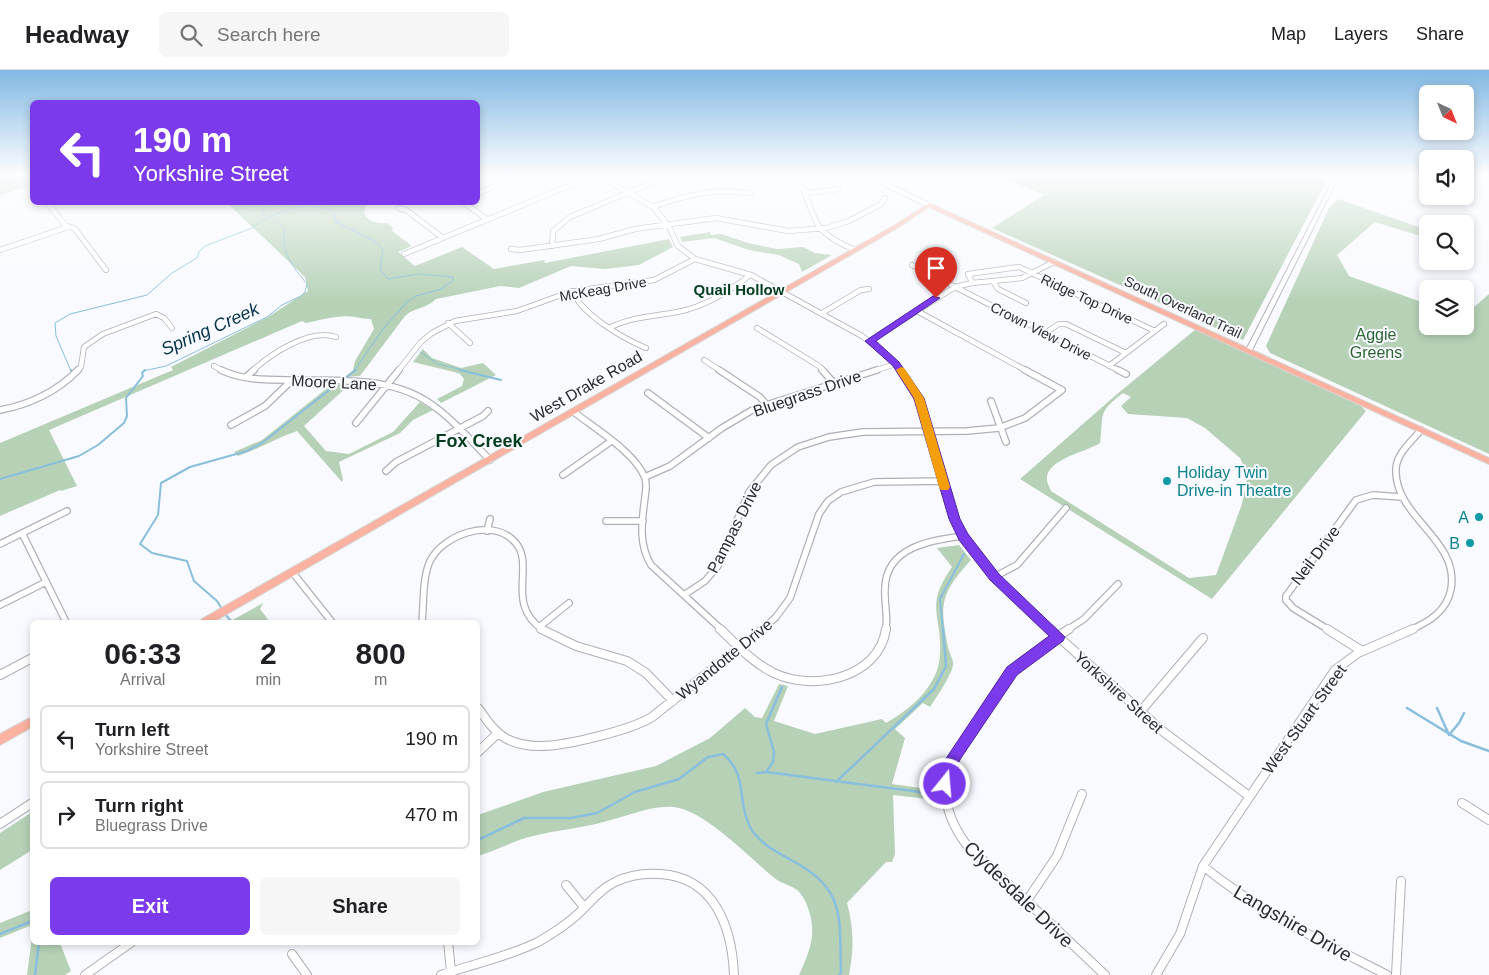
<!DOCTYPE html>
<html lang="en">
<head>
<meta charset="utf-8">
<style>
  :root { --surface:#fff; --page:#f6f6f6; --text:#202124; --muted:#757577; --line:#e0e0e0; --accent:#7c3aed }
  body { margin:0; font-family:Arial,sans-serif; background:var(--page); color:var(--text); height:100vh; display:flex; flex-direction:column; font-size:19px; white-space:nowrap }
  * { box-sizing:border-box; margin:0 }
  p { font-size:16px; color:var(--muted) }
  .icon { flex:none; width:28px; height:28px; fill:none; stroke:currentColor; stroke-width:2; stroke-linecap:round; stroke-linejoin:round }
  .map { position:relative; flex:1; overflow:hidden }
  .side { position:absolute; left:30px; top:550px; width:450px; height:325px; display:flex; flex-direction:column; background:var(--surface); border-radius:8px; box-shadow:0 2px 8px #0003 }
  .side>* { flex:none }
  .banner { position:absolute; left:30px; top:30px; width:450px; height:105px; border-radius:8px; box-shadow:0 2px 8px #0003; background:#7c3aed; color:#fff; overflow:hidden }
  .needle { width:32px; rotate:137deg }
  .controls { position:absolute; left:1419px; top:15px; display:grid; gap:10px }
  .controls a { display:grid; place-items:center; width:55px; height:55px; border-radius:8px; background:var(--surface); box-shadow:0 2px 8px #0003; font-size:25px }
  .pin { position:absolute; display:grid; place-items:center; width:42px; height:42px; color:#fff; margin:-51px -21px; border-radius:50% 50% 50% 0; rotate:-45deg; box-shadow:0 0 5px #0007 }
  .pin .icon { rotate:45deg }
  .me { position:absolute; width:55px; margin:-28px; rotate:17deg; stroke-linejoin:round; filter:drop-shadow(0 0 4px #0008) }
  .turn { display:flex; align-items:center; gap:18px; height:105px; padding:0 20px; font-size:22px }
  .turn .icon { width:65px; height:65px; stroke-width:2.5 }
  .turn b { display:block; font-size:35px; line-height:42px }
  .eta { display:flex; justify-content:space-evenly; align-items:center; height:85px; text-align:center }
  .eta b { font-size:30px; font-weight:800; line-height:35px }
  .action { display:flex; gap:10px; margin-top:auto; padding:10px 20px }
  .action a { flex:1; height:58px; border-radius:8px; background:var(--accent); color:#fff; font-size:20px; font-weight:800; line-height:58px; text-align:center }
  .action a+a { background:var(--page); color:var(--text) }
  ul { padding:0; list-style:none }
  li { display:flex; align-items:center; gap:15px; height:68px; margin:0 10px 8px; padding:0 10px; border:2px solid var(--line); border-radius:8px }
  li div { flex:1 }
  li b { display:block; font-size:19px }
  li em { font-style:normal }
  header { display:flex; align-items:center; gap:30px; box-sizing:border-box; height:70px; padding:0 25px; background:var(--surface); border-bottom:1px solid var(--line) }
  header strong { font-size:24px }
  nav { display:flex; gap:28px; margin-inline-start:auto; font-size:18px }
  .search { width:350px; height:45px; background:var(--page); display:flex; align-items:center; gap:12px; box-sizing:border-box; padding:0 18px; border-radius:8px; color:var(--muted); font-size:19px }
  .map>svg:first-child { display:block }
  .green { fill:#b6d1b6; fill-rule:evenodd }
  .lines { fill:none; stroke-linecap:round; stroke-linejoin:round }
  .stream-far2 { stroke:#89bedc; stroke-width:1 }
  .stream-far1 { stroke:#89bedc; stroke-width:2 }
  .stream { stroke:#89bedc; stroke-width:2.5 }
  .street-far2-casing { stroke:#aeb0b7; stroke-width:6 }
  .street-far1-casing { stroke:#aeb0b7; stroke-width:8 }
  .street-casing { stroke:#aeb0b7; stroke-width:10 }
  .secondary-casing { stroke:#aeb0b7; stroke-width:2 }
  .primary-casing { stroke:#d4d5d5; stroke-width:2 }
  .street-far2 { stroke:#fff; stroke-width:4.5 }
  .street-far1 { stroke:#fff; stroke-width:5.5 }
  .street { stroke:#fff; stroke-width:8 }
  .secondary { fill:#fff; fill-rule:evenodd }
  .primary { fill:#fbb2a0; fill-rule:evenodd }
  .route { fill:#7c3aed; stroke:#51269a }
  .slow { fill:#f59e0b }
  .culture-dot { fill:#0f9aa8; stroke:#f8faff; stroke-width:2 }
  .labels { text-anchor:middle; stroke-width:4; stroke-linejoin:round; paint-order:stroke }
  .far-street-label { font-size:14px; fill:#2a2b2e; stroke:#f8faff }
  .far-neighbourhood-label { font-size:15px; font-weight:bold; fill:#023e1e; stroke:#f8faff }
  .park-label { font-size:16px; fill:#2e6532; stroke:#f8faff }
  .street-label { font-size:16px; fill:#2a2b2e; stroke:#f8faff }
  .culture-label { font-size:16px; fill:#0d838f; stroke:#f8faff; text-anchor:end }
  .water-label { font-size:18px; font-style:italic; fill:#043348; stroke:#f8faff }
  .neighbourhood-label { font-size:18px; font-weight:bold; fill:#023e1e; stroke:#f8faff }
  .near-street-label { font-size:19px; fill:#2a2b2e; stroke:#f8faff }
</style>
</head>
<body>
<header>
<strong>Headway</strong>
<div class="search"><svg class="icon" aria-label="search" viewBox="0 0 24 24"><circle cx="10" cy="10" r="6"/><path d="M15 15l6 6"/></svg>Search here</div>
<nav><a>Map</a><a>Layers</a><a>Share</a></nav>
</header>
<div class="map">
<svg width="1489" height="905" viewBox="0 0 1489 905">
  <rect width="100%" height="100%" fill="#f8faff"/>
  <path class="green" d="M0,106H21L29,116L0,125Z
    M999,106H1329L1243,270L992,158L1044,125Z
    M1338,129L1427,160V168L1375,152L1337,185L1349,206L1427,234L1428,256H1465V245L1489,224V384L1270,283L1266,276L1329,138Z
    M227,133H371L367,134L364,143C368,152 378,154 387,153L394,159L391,160L412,176L398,182L415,196L462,177L494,199L544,190L545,193L669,169L673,177L639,195L605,199L571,196L519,218L500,216L436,229C426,239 415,237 405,246L360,306L345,307L353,300L355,291L374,259L371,249C365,249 361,248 355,247C340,244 321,250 306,253L302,251L49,360L77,416L61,421L60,420L0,446V373L173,300L171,297L268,247L308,221L305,207Z
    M710,162L711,165L721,164L748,173L777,179L803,177L815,183L832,185L802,202L799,194L779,185L749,180L714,168L682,172L680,167Z
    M1196,259L1361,336L1366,341L1212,529L1020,409L1116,325ZM1123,323L1131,327L1121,336L1128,344L1187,348L1205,358L1240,388L1248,405L1242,434L1216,505L1189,508L1051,421C1050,418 1047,413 1047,410C1045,389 1087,382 1100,373C1104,343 1097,343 1123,323Z
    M423,279L432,288L461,298L483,293L496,305L441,333L437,329L462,316L464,309L460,304L454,302L413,292Z
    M331,315H349L304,356L326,381L349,384L393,362L420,332L433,340L413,350L400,363L339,392L343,410L342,412L297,361C276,368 259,379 238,386L234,382L262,370Z
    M959,475L971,490C941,523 939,533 948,577C949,582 952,587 953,592C955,601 935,629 930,637L923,633L895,659L905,668L892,714L935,720L936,730L893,725L895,784L892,792H886L847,833C854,860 854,878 849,905H799C811,879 818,861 806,833C797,812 785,818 772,806C749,787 704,740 674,737C652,735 628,746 607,751C583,758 557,760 533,766C513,771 497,780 478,786V745L543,722L656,696L710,668L745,638L755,647L762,648L779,614L788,616L774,651L815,664L882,649L886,653C911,639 939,615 940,584C942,543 924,537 952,497L937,478Z
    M263,533L260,539L270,552H229Z
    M32,742V780L0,800V763Z
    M32,840V855L0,868V853Z
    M32,866V872L60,873L71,901L65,905H27Z"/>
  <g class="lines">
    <path class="stream-far2" d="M265,145L262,141L268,132
      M420,282L438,294L467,301
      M71,301L56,266L55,253L70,244L147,225L172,203L197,188L199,182L205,176L252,158L268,147L301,136H313L333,141L336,152L375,171L383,179L380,199L388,209L419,204L453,207V211L441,219L416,226L408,231L383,259L354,301
      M143,301L166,296L267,247L282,235L301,226L305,222L307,214C293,197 280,182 285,159L275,150"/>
    <path class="stream-far1" d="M71,300L72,305
      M460,300L501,310
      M344,309L356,300
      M62,317L71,310
      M0,343L29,335
      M0,409L79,386L98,375L124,353L127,346L126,328L143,306L142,303L145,300
      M222,539L217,531L194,511L187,491L152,483L140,474L158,445L161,413L190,397L247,381L262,373L338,313
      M224,543L232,552
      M943,560L940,529L964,484"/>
    <path class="stream" d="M1407,638L1461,671L1489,681
      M1437,638L1449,665L1459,653L1464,643
      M766,702L773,692L774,682L766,654L782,617
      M757,703L766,702L936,724
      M836,712L934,619L946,596L943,559
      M478,770L524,748H571L597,743L635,722L679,709L708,687L723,684C749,706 736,730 750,757C759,773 775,781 791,790C847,819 839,848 841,902L839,905
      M0,864L32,851
      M35,905L39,872"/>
    <defs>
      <path id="street-far2" d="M27,106L32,113
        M600,106L653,137L668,155L678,176L695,189L751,205L862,266L889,287L902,301
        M793,106C809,120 808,143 821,159C830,169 843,175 855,180
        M867,106L929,135
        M478,123L493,117
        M806,123L838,119
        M47,132L65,155L75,159L106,200
        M463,132L488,150
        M653,137C685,125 716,118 750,123
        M399,138L406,140L443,168
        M552,176L553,161L570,147L668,106
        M511,179L520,180L599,169L635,159L716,148L788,161L826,158L849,151L881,134L885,128
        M0,180L68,157
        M404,184L571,115L601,106
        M912,195L1120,301
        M993,211L998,219L1026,233
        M972,212L968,204L1019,197L1155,261
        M572,221C583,245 622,268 646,278
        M917,241L1027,301
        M822,243L861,220L869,219
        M448,253L470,273
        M611,257C634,246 658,246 682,241C708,235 730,221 750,205
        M757,258L819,296L824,301
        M1045,263L1059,254H1066L1126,283
        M870,271L955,217L972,213L1022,208L1054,192
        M704,290L721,301
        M214,296L223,301
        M1109,296L1164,254
        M77,301L81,297L84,277L103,264L156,244L164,248L172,258
        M252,301C271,284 309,258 336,267
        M398,301L421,272L432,263L455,251L517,241L564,224L581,220L654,210L695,189
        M873,301L896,294"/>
      <path id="street-far1" d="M221,300C244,311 271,310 296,310C343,311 395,306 435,337C456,352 472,372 490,390
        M719,300L760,327L766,334
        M822,300L834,313
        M900,300C933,337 936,403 955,449C973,494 1016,529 1051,560
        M1118,300L1126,304
        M246,307L254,300
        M648,323L709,368
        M991,331L1006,372
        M0,340C29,335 58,321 78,300
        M574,342C594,358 636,383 645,408C647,414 646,421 645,427C642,451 638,473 651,495L722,560
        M356,353L399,300
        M231,355L265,336L292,310
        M386,401L396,392L483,346L488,341
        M563,405L610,372
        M645,407L670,396L722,358L754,339L877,300
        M606,451H643
        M487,461L490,449
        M22,463L66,552
        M0,474L67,441
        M293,503L332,552
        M994,507L1017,495L1066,438
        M684,525L705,511L718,496L749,422L771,395L798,377L829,367L863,362L967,361L999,358L1025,348L1062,320L1025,300
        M0,535L46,512
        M422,552C424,533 422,509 430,491C443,465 490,448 513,470C538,493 503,533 543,560
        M539,557L569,533
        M762,560L776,547L790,528L819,444L828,431L841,422L874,412L943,411
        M886,560C888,546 884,532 885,518C886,477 931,470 963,466
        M1067,560L1084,549L1118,514
        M1329,560L1293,538L1286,530V526L1356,430L1373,425L1402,427
        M1410,560C1429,552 1447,541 1451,519C1460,469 1393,447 1396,398C1397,383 1412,371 1421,360"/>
      <path id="street" d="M541,559L576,576L627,591L646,603L673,631
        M720,559C737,575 753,593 774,603C813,622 879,608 886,559
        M1050,559L1161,660L1249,726
        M1069,559C1050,572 1030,584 1014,600C1001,611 992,630 983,644C951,690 927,721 966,774L1105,905
        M1327,559L1362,581
        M0,605L32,588
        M478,638C486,649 494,662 507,669C517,674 529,676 540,676C566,676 631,660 652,647L763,559
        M1140,642L1203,568
        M478,682L498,663
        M1462,733L1489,750
        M0,754L32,733
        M1203,796C1259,842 1323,872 1387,905
        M566,815L584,837
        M1026,832L1057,786L1082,724
        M448,872L451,901
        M292,884L307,905
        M85,905L132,872
        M441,905C473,894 507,887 538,872C552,864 566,855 578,844C590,833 600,819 615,812C629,805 645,803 660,804C715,807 732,858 734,905
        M1156,905L1180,864L1203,796L1335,600L1358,583L1413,559
        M1396,905L1401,811"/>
      <path id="secondary" d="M1335,106H1339L1252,280L1249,282L1247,281L1246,280Z"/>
      <path id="primary" d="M929,133L1489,388V394L929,137L899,157L213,552H200L202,549L895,155Z
        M32,647V657L0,675V664Z"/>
    </defs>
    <use href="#street-far2" class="street-far2-casing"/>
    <use href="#street-far1" class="street-far1-casing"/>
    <use href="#street" class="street-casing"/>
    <use href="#secondary" class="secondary-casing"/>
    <use href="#primary" class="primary-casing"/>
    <use href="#street-far2" class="street-far2"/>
    <use href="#street-far1" class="street-far1"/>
    <use href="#street" class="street"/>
    <use href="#secondary" class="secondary"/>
    <use href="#primary" class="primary"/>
  </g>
  <linearGradient id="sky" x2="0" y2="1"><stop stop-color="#82b8e3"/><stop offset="0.45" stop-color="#fcfdff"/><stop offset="1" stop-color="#fcfdff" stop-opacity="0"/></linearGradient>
  <rect width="1489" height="233" fill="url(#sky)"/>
  <path class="route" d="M933,226L940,228L876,271L899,292L924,328L960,449L968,464L999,504L1065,567L1063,571L1017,605L961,688L956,697L950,719L945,721L940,719L938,714L945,690L1007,597L1049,566L990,510L959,470L949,449L914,329L893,296L865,271Z"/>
  <path class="slow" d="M901,297L904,298L924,328L950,417L948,420H941L939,417L914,328L896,300Z"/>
  <g class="culture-dot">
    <circle cx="1167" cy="411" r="5"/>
    <circle cx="1479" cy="447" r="5"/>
    <circle cx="1470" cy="473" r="5"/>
  </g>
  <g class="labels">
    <g class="far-street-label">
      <text transform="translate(603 219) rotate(-10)" y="5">McKeag Drive</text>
      <text transform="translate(1087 229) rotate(25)" y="5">Ridge Top Drive</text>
      <text transform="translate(1183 237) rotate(25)" y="5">South Overland Trail</text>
      <text transform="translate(1041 261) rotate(27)" y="5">Crown View Drive</text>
    </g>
    <g class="far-neighbourhood-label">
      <text x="739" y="225">Quail Hollow</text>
    </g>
    <g class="park-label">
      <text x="1376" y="270">Aggie<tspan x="1376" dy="18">Greens</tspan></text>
    </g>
    <g class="street-label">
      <text transform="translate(334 312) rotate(3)" y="6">Moore Lane</text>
      <text transform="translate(586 316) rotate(-30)" y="6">West Drake Road</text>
      <text transform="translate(807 323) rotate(-19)" y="6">Bluegrass Drive</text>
      <text transform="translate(734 457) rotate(-63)" y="6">Pampas Drive</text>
      <text transform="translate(1315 485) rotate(-53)" y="6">Neil Drive</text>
      <text transform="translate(724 589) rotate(-39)" y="6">Wyandotte Drive</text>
      <text transform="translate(1119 622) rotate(42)" y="6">Yorkshire Street</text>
      <text transform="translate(1304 649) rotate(-54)" y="6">West Stuart Street</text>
    </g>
    <g class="culture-label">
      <text x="1177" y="408" text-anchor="start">Holiday Twin<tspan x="1177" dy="18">Drive-in Theatre</tspan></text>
      <text x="1469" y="453">A</text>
      <text x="1460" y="479">B</text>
    </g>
    <g class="water-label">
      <text transform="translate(210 259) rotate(-24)" y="6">Spring Creek</text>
    </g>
    <g class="neighbourhood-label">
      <text x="479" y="377">Fox Creek</text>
    </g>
    <g class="near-street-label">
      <text transform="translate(1019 824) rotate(44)" y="7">Clydesdale Drive</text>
      <text transform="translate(1293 853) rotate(30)" y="7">Langshire Drive</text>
    </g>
  </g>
</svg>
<div class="controls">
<a><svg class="needle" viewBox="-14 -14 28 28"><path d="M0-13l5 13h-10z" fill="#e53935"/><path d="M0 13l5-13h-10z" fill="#757577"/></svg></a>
<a><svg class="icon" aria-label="sound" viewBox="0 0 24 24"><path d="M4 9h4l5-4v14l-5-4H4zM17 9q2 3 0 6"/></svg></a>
<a><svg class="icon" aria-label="search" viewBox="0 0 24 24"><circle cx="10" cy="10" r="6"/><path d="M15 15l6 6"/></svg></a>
<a><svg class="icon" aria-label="layers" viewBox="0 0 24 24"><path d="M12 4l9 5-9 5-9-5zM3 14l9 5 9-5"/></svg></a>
</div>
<div class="pin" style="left:936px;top:228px;background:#d93025"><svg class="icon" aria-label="arrive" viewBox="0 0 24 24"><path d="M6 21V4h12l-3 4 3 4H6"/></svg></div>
<svg class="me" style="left:945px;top:714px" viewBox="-20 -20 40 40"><circle r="17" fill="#7c3aed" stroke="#fff" stroke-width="3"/><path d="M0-11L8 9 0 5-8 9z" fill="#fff"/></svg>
<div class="banner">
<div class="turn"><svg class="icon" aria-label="left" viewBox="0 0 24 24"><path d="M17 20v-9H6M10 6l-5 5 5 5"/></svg><div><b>190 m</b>Yorkshire Street</div></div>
</div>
<section class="side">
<div class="eta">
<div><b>06:33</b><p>Arrival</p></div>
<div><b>2</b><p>min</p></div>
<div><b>800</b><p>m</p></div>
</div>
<ul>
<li><svg class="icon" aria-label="left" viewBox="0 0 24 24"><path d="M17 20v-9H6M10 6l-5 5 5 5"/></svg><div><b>Turn left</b><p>Yorkshire Street</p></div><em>190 m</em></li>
<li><svg class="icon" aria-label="right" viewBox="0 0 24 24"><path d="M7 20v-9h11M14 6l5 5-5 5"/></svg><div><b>Turn right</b><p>Bluegrass Drive</p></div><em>470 m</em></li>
</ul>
<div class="action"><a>Exit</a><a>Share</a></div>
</section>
</div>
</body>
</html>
